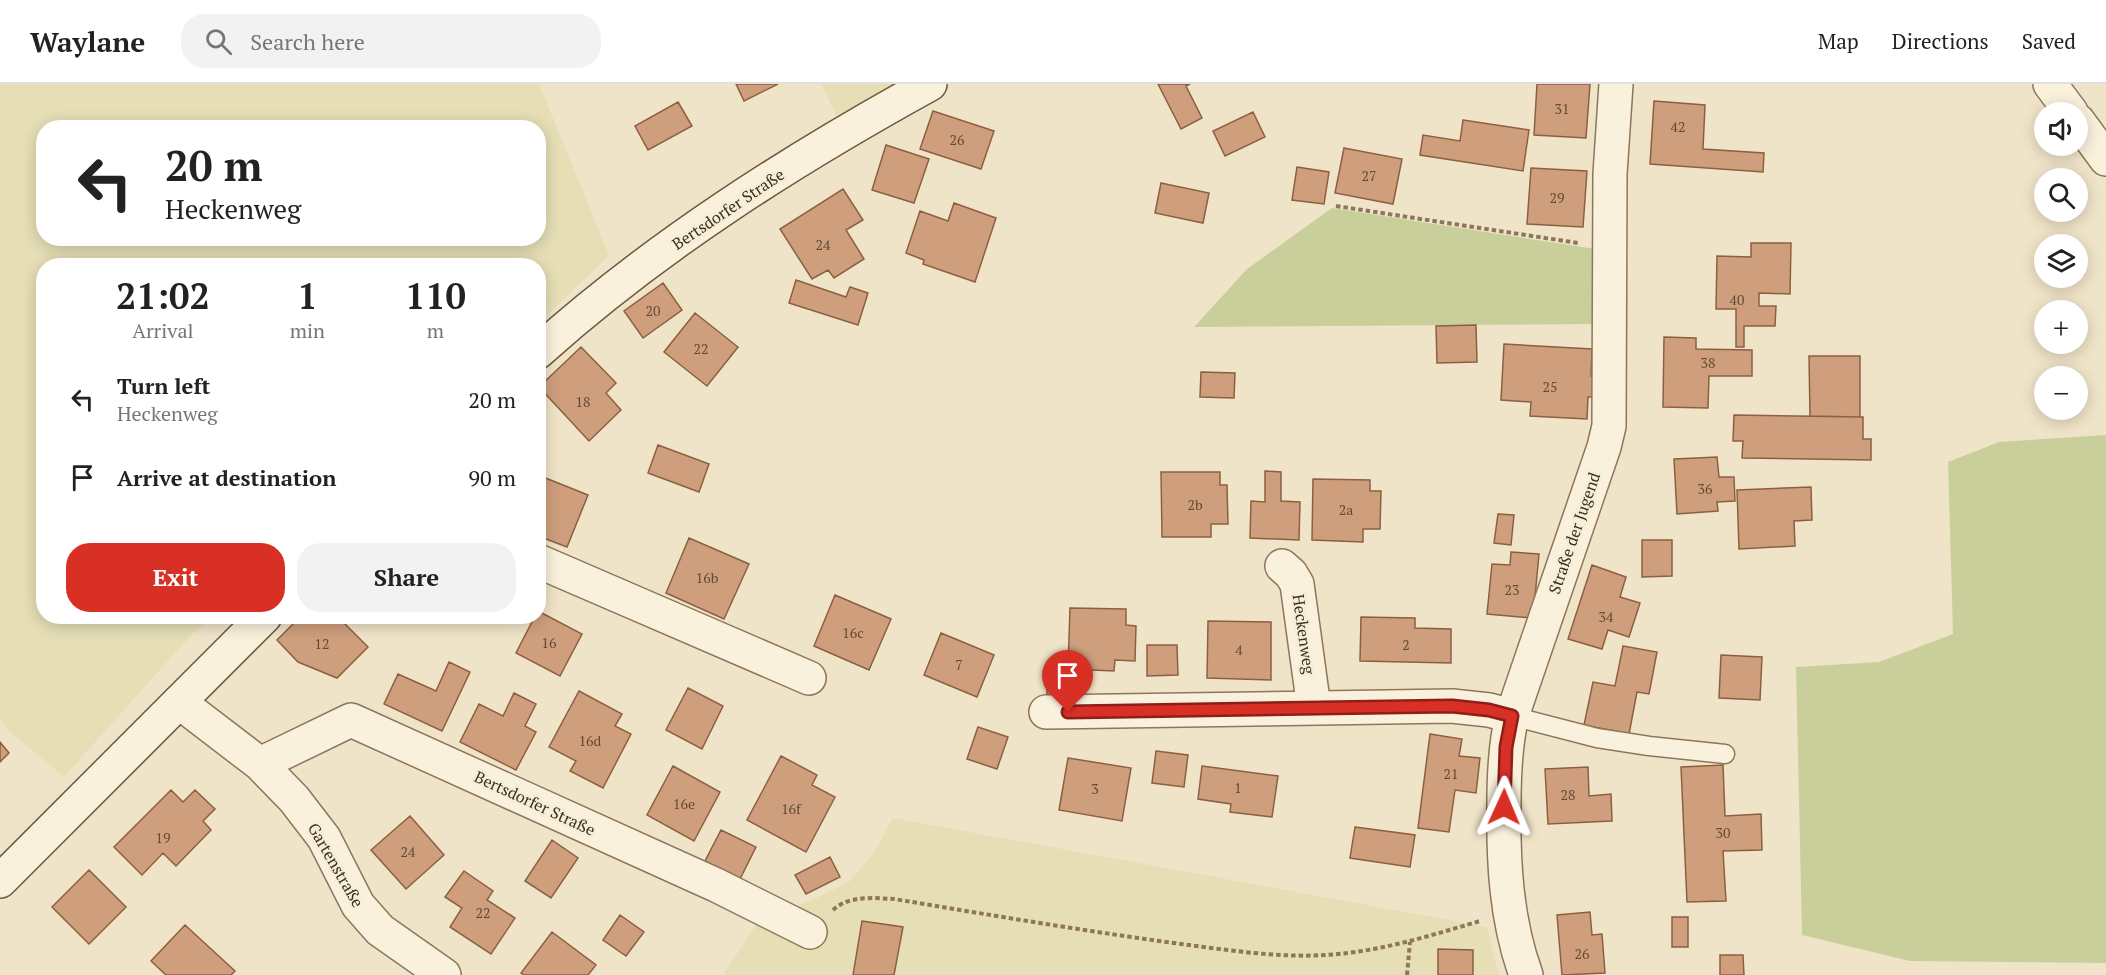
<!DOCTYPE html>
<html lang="en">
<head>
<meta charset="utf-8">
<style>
  :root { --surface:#fff; --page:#f2f2f2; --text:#222; --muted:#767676; --line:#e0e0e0; --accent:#d93025 }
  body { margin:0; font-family:"PT Serif",serif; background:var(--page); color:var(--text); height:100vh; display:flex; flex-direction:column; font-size:22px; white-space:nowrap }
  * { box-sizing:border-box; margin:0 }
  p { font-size:20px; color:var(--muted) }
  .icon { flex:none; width:33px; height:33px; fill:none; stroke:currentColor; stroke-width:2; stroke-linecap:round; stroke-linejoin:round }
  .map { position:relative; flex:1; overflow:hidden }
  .drawer { position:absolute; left:36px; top:174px; width:510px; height:366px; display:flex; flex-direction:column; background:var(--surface); border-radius:24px; box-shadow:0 3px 15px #0003 }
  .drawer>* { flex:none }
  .banner { position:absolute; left:36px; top:36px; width:510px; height:126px; border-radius:24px; box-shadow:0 3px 15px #0003; background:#fff; color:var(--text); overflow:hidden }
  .fabs { position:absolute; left:2034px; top:18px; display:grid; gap:12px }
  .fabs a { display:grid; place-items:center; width:54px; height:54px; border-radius:50%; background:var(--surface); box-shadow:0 3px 15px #0003; font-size:30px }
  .pin { position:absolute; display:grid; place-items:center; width:51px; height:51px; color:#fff; margin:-62px -26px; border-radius:50% 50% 50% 0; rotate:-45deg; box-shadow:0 0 6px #0007 }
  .pin .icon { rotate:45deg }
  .me { position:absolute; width:66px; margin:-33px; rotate:1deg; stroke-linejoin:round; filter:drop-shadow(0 0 4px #0008) }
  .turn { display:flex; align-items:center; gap:21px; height:126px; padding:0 30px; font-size:27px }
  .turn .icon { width:78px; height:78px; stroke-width:2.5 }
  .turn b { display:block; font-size:42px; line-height:51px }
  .eta { display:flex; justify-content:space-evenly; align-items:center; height:102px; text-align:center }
  .eta b { font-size:36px; font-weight:800; line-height:42px }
  .button { display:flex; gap:12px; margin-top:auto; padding:12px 30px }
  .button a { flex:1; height:69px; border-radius:24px; background:var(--accent); color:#fff; font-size:24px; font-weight:800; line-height:69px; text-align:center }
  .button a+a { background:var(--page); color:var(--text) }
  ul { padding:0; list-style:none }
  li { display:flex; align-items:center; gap:18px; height:78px; padding:0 30px }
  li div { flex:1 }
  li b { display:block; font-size:22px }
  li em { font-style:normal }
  header { display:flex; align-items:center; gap:36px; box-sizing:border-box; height:84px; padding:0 30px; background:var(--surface); border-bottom:2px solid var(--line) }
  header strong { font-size:28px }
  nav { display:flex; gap:33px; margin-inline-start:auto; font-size:21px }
  .search { width:420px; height:54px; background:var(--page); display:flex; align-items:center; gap:15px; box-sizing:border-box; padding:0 21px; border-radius:24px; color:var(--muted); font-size:22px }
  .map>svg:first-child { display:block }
  .farmland { fill:#e6deb5; fill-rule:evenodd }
  .green { fill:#c9cf9b }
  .building { fill:#cf9f7d; stroke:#8d5f41; stroke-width:1.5 }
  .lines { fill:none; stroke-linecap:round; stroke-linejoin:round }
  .lane-casing { stroke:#8d765c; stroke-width:21 }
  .street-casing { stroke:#8d765c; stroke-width:36 }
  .secondary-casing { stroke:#6f573f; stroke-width:36 }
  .path { stroke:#8d765c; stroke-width:4; stroke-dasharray:4.5 3; stroke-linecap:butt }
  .lane { stroke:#faf1dc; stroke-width:18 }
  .street { stroke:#faf1dc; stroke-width:33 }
  .secondary { stroke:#faf1dc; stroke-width:33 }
  .route-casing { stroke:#8d1f18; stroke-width:15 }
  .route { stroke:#d93025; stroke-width:10 }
  .labels { text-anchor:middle; stroke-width:6; stroke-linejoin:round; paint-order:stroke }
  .number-label { font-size:14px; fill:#624a37 }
  .street-label { font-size:16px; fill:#3d2e20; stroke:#f7eed8 }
</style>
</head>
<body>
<header>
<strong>Waylane</strong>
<div class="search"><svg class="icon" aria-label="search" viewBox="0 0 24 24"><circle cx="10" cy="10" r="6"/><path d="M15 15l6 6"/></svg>Search here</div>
<nav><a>Map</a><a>Directions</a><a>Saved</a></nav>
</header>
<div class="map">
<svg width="2106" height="891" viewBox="0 0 2106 891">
  <rect width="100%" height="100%" fill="#f0e4c8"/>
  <path class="farmland" d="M0,0H539L609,171L539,239L538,182H44V532L213,533L192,550L64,693L8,646L0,635ZM44,44H538V154H44Z
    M821,0H903L838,35Z
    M893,734L1487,843L1499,891H723L757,840L772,828L808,818L849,798L873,770Z"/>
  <path class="green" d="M1332,124L1608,167L1606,240L1194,243L1247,185Z
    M2106,351V879L1910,877L1802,851L1796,583L1879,578L1953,550L1948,378L1999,358Z"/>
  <path class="building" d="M736,0H778L744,17Z
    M1158,0H1190L1186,2L1202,34L1181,45Z
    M1537,0H1590L1586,54L1534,51Z
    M1654,17L1705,21L1703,65L1764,69L1763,88L1650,80Z
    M678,18L692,42L648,66L635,42Z
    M933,27L994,47L981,85L920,65Z
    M1253,28L1265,53L1225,72L1213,47Z
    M1463,36L1529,46L1523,87L1420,71L1423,51L1460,57Z
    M886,61L929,75L914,119L872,106Z
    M1344,64L1402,75L1393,120L1335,109Z
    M1297,83L1329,88L1324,120L1292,116Z
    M1531,84L1587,87L1583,143L1527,140Z
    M1161,99L1209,109L1203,139L1155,129Z
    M843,105L863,136L846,146L864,175L834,194L828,186L812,195L780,145Z
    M954,119L996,134L975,198L923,180L924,176L906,169L920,127L948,137Z
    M1751,159H1791L1790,210L1759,209V222H1776L1775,242H1744V263H1736V225H1716L1717,172L1751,173Z
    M796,196L846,213L850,203L868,209L858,241L789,219Z
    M663,199L682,226L643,254L624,227Z
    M695,229L738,263L707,302L664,268Z
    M1476,241L1477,278L1437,279L1436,242Z
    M1664,253L1696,254V265L1752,266V292H1709L1708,324L1663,323Z
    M1504,260L1592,265L1591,292L1599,293L1598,313H1588L1587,335L1530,332L1531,318L1501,316Z
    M581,263L616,299L606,309L621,326L589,357L539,303Z
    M1809,272H1860V333L1810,332Z
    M1201,288L1235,289L1234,314L1200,313Z
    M1734,331L1863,333V355H1871V376L1742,374L1743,357H1733Z
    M658,361L709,380L699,408L648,389Z
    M1717,373L1719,393H1734L1735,417L1717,418L1718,427L1677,430L1674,375Z
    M1265,387L1281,388V417L1300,418L1299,456L1250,454L1251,417L1265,418Z
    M1161,388H1220V401H1227L1228,440H1211V453H1162Z
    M538,391L588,411L567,463L538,452Z
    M1313,395L1370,396V407H1381L1380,445H1363V458L1312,456Z
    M1811,403L1812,436L1794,437L1795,462L1739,465L1737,406Z
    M1498,430L1514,431L1511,461L1494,459Z
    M689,454L749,480L724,535L666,509Z
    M1642,456H1672V492L1642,493Z
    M1511,468L1539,470L1533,534L1487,530L1492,480L1510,481Z
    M1592,481L1626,493L1620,513L1640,519L1629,553L1608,546L1602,565L1568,555Z
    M835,511L891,535L869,586L814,562Z
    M1070,524L1126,525V541L1136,542L1135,577L1115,576L1114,587L1068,585Z
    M538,527L582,550L560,592L516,569L535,532H538Z
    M301,532H337L368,563L337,594L298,578L277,556Z
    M1361,533L1415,534V544L1451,545V579L1360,577Z
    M1208,537L1271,538V596L1207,594Z
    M941,549L994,571L977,613L924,591Z
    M1147,561H1177L1178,591L1147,592Z
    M1623,562L1657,568L1649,610L1637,608L1629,650L1584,641L1593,598L1615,602Z
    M1721,571L1762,573L1760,616L1719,614Z
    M449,578L470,588L442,647L384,620L398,590L436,607Z
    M1047,587H1061L1062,612H1047Z
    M688,604L723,622L702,665L666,646Z
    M579,607L622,630L615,642L631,650L603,704L570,687L576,677L549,663Z
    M514,609L536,620L525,642L536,648L516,686L460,658L479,620L503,632Z
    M978,643L1008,653L997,685L967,675Z
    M1430,650L1462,655L1459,672L1480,674L1476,709L1455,706L1449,748L1418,744Z
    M0,658L9,669L0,678Z
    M1156,667L1188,671L1184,703L1152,699Z
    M781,672L817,691L812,701L835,713L806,768L747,736Z
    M1068,674L1131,684L1122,737L1059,726Z
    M1723,681L1725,732L1761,730L1762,766L1723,767L1726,817L1687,818L1681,683Z
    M673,682L720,708L694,757L647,731Z
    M1202,682L1278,692L1272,733L1230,728L1231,720L1198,715Z
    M1588,683L1589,712L1611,710L1612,737L1548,740L1545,685Z
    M171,706L183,718L195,706L215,725L203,737L211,746L176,782L163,769L142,791L114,763Z
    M410,732L444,771L406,805L371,766Z
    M1355,743L1415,751L1410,783L1350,774Z
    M721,746L756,763L739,797L704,779Z
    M552,756L578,774L551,814L525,797Z
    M830,773L840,793L806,810L795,791Z
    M89,786L126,823L89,860L52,823Z
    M464,787L493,807L487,816L515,834L491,870L450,843L462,824L445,813Z
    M1590,828L1592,851L1602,850L1605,889L1562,891L1557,831Z
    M620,831L644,848L626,872L603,856Z
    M1672,833H1688V863H1672Z
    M862,837L903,843L894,891H853Z
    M185,841L235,887L231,891H166L151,877Z
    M552,848L596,881L588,891H524L521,889Z
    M1438,865L1473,866V891H1438Z
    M1720,871H1743L1744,891H1720Z"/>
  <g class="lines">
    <defs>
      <path id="lane" d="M1512,632L1597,654L1649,662L1725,670"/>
      <path id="street" d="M2050,0L2071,28
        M2078,37L2106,75
        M538,477L809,594
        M1282,482L1291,490L1297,500L1314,624
        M179,618L260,680L294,715L324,754L358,821L380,846L444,891
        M1046,628L1452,622L1489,626L1512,632
        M260,680L351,636L716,801L810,848
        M1526,891C1506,836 1503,777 1504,719C1504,690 1505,661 1512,632L1604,363L1609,342L1610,90L1616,0"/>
      <path id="secondary" d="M538,268C656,162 792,76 930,0
        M0,797L265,532"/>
    </defs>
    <use href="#lane" class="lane-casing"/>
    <use href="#street" class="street-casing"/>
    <use href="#secondary" class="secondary-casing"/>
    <path class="path" d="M1336,122L1578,159
      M833,826C849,811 874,814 894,815C990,831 1085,847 1181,860C1228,866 1278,874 1325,871C1379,868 1429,852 1480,837
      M1407,891L1410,858"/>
    <use href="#lane" class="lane"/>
    <use href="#street" class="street"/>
    <use href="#secondary" class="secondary"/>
  </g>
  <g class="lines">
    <defs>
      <path id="route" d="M1068,628L1452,622L1489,626L1512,632L1506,663L1504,723"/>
    </defs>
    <use href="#route" class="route-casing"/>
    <use href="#route" class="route"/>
  </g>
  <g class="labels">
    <g class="number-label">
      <text x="1562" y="30">31</text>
      <text x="1678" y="48">42</text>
      <text x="957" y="61">26</text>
      <text x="1369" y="97">27</text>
      <text x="1557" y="119">29</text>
      <text x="823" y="166">24</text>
      <text x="1737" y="221">40</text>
      <text x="653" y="232">20</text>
      <text x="701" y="270">22</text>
      <text x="1708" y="284">38</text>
      <text x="1550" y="308">25</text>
      <text x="583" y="323">18</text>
      <text x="1705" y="410">36</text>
      <text x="1195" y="426">2b</text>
      <text x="1346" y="431">2a</text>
      <text x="707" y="499">16b</text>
      <text x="1512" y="511">23</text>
      <text x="1606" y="538">34</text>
      <text x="853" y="554">16c</text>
      <text x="549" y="564">16</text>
      <text x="322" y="565">12</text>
      <text x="1406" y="566">2</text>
      <text x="1239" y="571">4</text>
      <text x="959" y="586">7</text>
      <text x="590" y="662">16d</text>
      <text x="1451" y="695">21</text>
      <text x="1238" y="709">1</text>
      <text x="1095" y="710">3</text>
      <text x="1568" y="716">28</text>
      <text x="684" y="725">16e</text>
      <text x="791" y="730">16f</text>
      <text x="1723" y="754">30</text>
      <text x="163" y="759">19</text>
      <text x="408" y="773">24</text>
      <text x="483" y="834">22</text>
      <text x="1582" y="875">26</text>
    </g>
    <g class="street-label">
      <text transform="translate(728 125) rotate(-34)" y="6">Bertsdorfer Straße</text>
      <text transform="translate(1574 449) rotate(-71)" y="6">Straße der Jugend</text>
      <text transform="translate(1304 550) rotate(82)" y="6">Heckenweg</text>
      <text transform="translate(535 719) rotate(25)" y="6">Bertsdorfer Straße</text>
      <text transform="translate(336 781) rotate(60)" y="6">Gartenstraße</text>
    </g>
  </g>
</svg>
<div class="fabs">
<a><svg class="icon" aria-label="sound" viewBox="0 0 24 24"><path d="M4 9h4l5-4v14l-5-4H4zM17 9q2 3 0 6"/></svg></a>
<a><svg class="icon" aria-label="search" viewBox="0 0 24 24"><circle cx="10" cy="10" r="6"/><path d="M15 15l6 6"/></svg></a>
<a><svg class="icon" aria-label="layers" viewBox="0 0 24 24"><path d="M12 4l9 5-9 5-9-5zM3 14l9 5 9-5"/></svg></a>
<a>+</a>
<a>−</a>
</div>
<div class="pin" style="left:1068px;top:628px;background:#d93025"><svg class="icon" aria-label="arrive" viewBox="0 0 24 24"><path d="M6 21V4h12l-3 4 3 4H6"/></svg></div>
<svg class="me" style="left:1504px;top:723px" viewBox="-20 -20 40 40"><path d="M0-17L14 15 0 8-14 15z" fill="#d93025" stroke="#fff" stroke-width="4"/></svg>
<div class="banner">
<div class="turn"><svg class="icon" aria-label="left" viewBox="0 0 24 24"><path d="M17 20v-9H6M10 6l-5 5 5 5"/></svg><div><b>20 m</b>Heckenweg</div></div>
</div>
<section class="drawer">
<div class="eta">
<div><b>21:02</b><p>Arrival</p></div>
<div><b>1</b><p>min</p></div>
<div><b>110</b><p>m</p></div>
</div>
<ul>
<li><svg class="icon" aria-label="left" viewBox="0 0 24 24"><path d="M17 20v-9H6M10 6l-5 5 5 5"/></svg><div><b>Turn left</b><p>Heckenweg</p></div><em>20 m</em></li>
<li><svg class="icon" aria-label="arrive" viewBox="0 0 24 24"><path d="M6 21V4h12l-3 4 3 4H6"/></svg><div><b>Arrive at destination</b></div><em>90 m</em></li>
</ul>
<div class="button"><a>Exit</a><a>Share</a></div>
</section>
</div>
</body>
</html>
